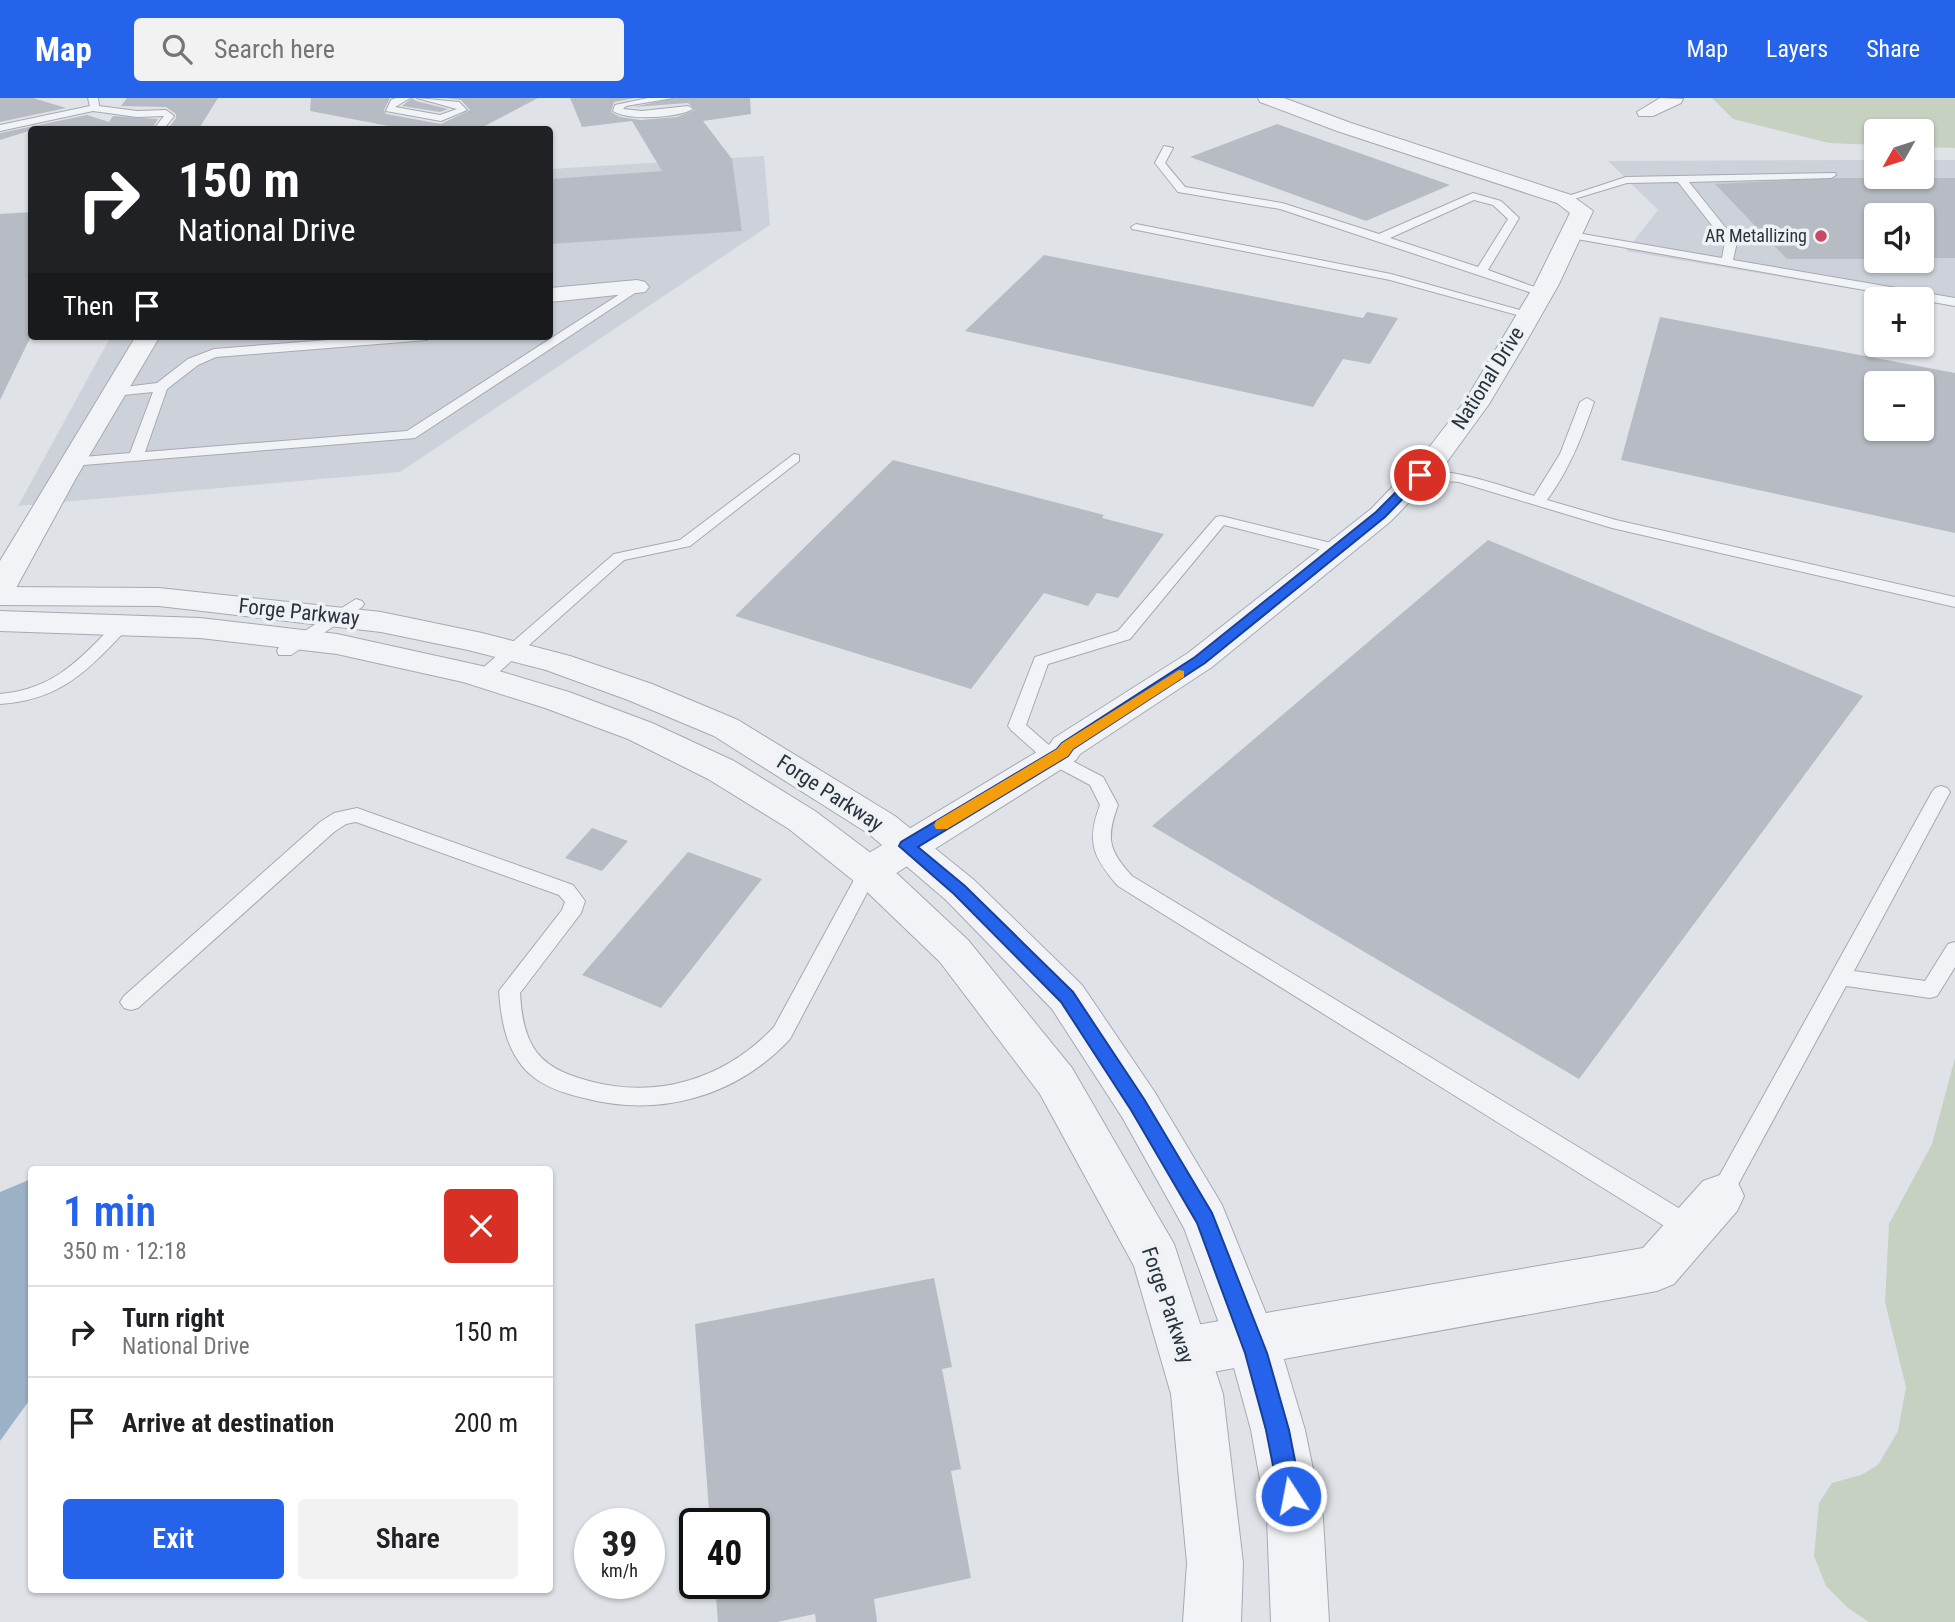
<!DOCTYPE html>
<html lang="en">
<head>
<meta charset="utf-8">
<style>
  :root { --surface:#fff; --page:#f2f2f2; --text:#202124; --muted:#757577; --line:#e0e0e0; --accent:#2563eb }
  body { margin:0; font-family:"Roboto Condensed",sans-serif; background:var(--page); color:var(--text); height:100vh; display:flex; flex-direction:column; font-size:26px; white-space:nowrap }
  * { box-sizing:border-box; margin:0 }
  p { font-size:23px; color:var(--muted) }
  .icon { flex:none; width:38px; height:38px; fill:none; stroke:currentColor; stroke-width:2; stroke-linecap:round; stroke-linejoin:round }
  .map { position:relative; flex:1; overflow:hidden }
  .sheet { position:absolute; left:28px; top:1068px; width:525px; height:427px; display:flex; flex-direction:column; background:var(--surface); border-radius:7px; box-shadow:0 2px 5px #0004 }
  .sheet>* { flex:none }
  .guide { position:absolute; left:28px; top:28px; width:525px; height:214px; border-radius:7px; box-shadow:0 2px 5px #0004; background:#202124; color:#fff; overflow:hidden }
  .needle { width:46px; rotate:231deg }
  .controls { position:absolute; left:1864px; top:21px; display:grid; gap:14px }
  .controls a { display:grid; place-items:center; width:70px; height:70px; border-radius:7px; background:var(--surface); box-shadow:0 2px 5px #0004; font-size:35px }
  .speed { position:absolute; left:574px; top:1410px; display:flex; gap:14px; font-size:35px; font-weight:700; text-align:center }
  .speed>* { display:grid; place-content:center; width:91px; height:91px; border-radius:50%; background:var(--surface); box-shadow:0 2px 5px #0004; line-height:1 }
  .speed small { font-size:18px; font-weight:400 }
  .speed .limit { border:4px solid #111; border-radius:10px; background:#fff; color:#111 }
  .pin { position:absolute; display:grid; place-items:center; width:60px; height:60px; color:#fff; margin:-30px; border:4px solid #fff; border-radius:50%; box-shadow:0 2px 7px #0007 }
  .me { position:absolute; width:77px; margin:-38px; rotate:349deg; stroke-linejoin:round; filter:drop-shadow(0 0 5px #0008) }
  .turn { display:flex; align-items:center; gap:24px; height:147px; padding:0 35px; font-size:32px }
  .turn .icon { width:91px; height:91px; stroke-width:2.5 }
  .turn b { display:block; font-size:49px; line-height:60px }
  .then { display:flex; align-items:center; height:66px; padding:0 35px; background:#0003; gap:14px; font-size:26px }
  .round { display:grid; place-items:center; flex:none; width:74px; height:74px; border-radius:7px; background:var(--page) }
  .overview { display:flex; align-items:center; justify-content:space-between; height:119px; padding:0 35px }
  h1 { font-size:42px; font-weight:600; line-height:52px; color:var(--accent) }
  .cta { display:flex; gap:14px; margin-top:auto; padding:14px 35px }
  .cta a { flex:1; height:80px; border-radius:7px; background:var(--accent); color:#fff; font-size:28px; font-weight:600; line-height:80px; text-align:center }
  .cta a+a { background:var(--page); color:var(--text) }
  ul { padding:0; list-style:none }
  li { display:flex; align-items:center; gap:21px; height:91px; padding:0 35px; border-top:2px solid var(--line) }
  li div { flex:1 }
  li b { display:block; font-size:26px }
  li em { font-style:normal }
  header { display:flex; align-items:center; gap:42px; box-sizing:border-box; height:98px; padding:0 35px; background:var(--accent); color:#fff }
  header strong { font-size:33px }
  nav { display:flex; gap:38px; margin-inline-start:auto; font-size:24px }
  .search { width:490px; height:63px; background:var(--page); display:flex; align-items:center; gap:18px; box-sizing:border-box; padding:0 24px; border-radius:7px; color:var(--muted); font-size:26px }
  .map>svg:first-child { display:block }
  .built { fill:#cdd2da; fill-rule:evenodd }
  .green { fill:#c6d1c1 }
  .water { fill:#9cb2c6 }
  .building { fill:#b7bcc4; fill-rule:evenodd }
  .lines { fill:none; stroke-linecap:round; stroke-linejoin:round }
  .service-casing { stroke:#a5aab2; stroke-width:2 }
  .minor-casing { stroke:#a5aab2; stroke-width:2 }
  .tertiary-casing { stroke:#a5aab2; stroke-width:2 }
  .service { fill:#f2f3f6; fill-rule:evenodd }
  .minor { fill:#f2f3f6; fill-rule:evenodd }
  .tertiary { fill:#f2f3f6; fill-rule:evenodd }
  .route { fill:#2563eb; stroke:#184099; stroke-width:2 }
  .slow { fill:#f59e0b }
  .poi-dot { fill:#c84963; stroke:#eef2f5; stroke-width:2.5 }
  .labels { text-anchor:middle; stroke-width:7; stroke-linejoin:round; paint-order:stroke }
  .far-poi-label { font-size:18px; fill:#29323e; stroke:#eef2f5; text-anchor:end }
  .street-label { font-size:21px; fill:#29323e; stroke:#eef2f5 }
</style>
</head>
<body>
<header>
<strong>Map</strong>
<div class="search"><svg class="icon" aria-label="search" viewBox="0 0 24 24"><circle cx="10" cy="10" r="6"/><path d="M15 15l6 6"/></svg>Search here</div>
<nav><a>Map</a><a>Layers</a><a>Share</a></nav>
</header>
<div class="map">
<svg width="1955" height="1524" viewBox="0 0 1955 1524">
  <rect width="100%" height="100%" fill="#dfe3e8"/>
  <path class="built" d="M764,58L770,127L400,374L18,408L111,238H550V71Z
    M1876,62V79H1922V62H1955V208L1626,153L1658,112L1608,63ZM1876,117H1922V163H1876Z"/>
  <path class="green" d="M1712,0H1955V50L1922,49V33H1876V47L1829,45L1733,21Z
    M1955,960V1524H1869L1848,1510L1826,1488L1814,1458L1819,1405L1832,1385L1861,1377L1878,1367L1898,1333L1906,1289L1885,1204L1889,1126L1932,1046Z"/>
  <path class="water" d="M31,1081V1300L0,1343V1094Z"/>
  <path class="building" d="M0,0H33L66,10L0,24Z
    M127,0H218L198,32H167L176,20V16L166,9L121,8Z
    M311,0H390L384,12L386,16L441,26L470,12L461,2L445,0H538L477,32H410L310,13Z
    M412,0L416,3L448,11L440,14L402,8Z
    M570,0H635L614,4L611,14L620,19L641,22L677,19L695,12L688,5L633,9L676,0H750L751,16L703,23L732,61L742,133L550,146V81L662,73L632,23L582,29Z
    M87,17L109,24L113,18L158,21L151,32H32L0,42V35Z
    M1277,26L1450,87L1366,123L1190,59Z
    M1835,80H1955V160H1922V117H1876V161H1787L1715,86Z
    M32,114V236L0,302V116Z
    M1044,157L1363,220L1367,214L1398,220L1370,266L1343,261L1313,309L965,233Z
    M1660,219L1955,275V435L1621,362ZM1876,285H1922V331H1876Z
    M893,362L1104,417L1102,420L1164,436L1118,500L1097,495L1088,508L1044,495L971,591L735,518Z
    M1488,442L1863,598L1579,981L1152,728Z
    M592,730L628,743L602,773L565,760Z
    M688,754L762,781L661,910L582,877Z
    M934,1180L952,1269L942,1271L961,1371L951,1373L971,1480L874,1501L877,1524H816L815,1516L777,1524H718L715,1486H754V1426H710L695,1226Z"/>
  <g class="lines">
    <defs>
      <path id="service" d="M88,0H98L99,8L137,13L166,12L174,18L163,32H153L164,18L137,19L93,13L0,33V27L90,8Z
        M396,0H410L395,9L440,17L457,11L417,0L459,4L467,12L441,23L386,13L391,2Z
        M648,0H673L626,8L623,11L642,13L688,8L693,11C678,20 628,23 613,13L615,7Z
        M1164,48L1173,50L1165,65L1185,89L1282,105L1379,136L1473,95L1501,103L1519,120L1488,172L1548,194L1538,197L1280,111L1178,94L1155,65ZM1474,102L1493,107L1508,121L1478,169L1390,140Z
        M1835,75L1836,77L1831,80L1689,84L1737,144L1733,162L1955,200V208L1571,140L1565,137L1571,134L1722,160L1725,144L1678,84L1627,85L1564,104L1559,101L1626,79Z
        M1136,126L1391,176L1534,216L1528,220L1390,182L1132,131L1131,129Z
        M637,185L643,189L641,191L415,340L71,368L64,364L71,360L130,355L153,294L114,298L107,294L109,291L157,285L188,261L214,251L380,238H433L427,242L216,259L198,267L167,291L145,354L407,333Z
        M1587,300L1594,304C1582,339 1569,372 1547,402L1616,422L1955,499V509L1612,430L1459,384L1420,381L1413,377C1430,362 1512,391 1534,398L1560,356L1580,304Z
        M794,356L799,357V363L690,448L624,462L489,583H477L475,579L477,575L614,456L680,442Z
        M1221,418L1343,448L1346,451L1338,456L1224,427L1130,541L1048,566L1026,627L1059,656L1103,679L1118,707C1106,740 1108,752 1132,778L1700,1123L1703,1131L1700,1139L1691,1142L1682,1139L1118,788C1093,759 1086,744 1100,707L1090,687L1047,664L1011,632L1008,628L1035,559L1118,533L1216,419Z
        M356,501L362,503L364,506L362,509L291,557H279L277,553L279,549Z
        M122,522L130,527L128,530C87,573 61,602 0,606V596C55,591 80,561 116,524Z
        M1941,688L1947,690L1950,694L1854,873L1925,883L1948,846L1955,844V869L1937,898L1930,900L1846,888L1728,1105L1720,1108L1712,1105L1708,1098L1712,1091L1932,694L1935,690Z
        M357,710L573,787L585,803L581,815L520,895C521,912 523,931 532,947C543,968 567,977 589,983C658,1002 726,980 774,929L861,769H875L878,774L790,941C736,999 659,1020 584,1000C562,995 538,987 523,969C505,948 501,919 499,893L562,812L565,804L559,797L356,724L346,726L334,734L138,910L131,912L124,910L120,904L124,898L320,724L334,715Z"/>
      <path id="minor" d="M1258,0H1284L1351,25L1571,97L1593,113L1559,186L1526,244L1489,306L1444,368L1391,423L1212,569L1080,656L1076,662L882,784L868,788L854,784L849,774L854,764L1050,646L1054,640L1188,555L1371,411L1424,356L1465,303L1535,186L1570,115L1557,105L1337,33L1260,4Z
        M1660,0L1683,1L1681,5L1653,18H1639L1637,14Z
        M637,182L645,184L649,189L645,194L550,204V190Z
        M136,238H160L76,380L16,490L11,497L0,499V463Z
        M1720,1077L1737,1083L1744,1098L1737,1113L1674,1186L1657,1193L1185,1279L1167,1271L1159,1254L1167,1237L1185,1229L1643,1150L1703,1083Z"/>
      <path id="tertiary" d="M0,489L159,490L381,514L482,535L570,558L652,586L738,622L895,718L974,782L1082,887L1154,993L1222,1107L1282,1255L1305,1332L1323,1420L1329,1524H1271L1267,1420L1251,1332L1230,1255L1184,1130L1122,1019L1052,911L946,802L869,736L714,638L628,602L546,572L468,552L381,534L159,508L0,507Z
        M0,513L200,520L337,536L482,568L569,594L652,625L734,663L815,713L892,771L968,842L1072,970L1174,1146L1223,1296L1243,1465L1241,1524H1183L1187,1465L1171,1296L1134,1168L1040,996L940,864L864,791L789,731L708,681L628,641L545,610L463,584L337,556L200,540L0,533Z"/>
    </defs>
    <use href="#service" class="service-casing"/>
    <use href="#minor" class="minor-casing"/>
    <use href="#tertiary" class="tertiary-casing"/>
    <use href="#service" class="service"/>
    <use href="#minor" class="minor"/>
    <use href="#tertiary" class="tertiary"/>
  </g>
  <path class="route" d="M1416,374L1426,377L1385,419L1205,565L1073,651L1068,658L918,749L965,788L1073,894L1144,1001L1212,1115L1267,1255L1289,1332L1302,1398L1299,1406L1291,1409L1283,1406L1279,1398L1266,1332L1245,1255L1197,1125L1131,1012L1061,904L954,796L899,748L901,744L1057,651L1062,645L1195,559L1376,414Z"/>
  <path class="slow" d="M1179,572L1184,573V579L1073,651L1068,658L947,731H936L934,727L936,723L1057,651L1062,645Z"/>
  <circle class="poi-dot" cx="1821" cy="138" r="7"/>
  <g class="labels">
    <g class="far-poi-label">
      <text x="1807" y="144">AR Metallizing</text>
    </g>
    <g class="street-label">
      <text transform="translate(1488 280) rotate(-58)" y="7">National Drive</text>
      <text transform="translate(299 514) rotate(6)" y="7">Forge Parkway</text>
      <text transform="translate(830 695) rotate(33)" y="7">Forge Parkway</text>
      <text transform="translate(1168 1207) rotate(71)" y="7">Forge Parkway</text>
    </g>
  </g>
</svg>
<div class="controls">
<a><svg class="needle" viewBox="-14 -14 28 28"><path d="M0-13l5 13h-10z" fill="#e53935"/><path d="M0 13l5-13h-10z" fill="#757577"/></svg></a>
<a><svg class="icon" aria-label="sound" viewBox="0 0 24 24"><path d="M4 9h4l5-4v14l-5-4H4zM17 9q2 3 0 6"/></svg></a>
<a>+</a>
<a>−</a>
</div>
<div class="speed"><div>39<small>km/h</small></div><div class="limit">40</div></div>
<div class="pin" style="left:1420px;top:377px;background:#d93025"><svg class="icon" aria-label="arrive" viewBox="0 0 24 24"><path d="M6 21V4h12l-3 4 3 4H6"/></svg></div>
<svg class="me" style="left:1291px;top:1398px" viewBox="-20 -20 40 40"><circle r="17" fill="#2563eb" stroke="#fff" stroke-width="3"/><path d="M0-11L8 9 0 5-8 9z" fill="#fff"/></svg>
<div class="guide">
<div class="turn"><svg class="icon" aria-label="right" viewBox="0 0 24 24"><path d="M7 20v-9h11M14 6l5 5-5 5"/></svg><div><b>150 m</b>National Drive</div></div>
<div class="then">Then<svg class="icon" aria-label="arrive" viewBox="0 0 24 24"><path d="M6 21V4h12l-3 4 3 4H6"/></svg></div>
</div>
<section class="sheet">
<div class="overview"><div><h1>1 min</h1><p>350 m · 12:18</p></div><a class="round" style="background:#d93025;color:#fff"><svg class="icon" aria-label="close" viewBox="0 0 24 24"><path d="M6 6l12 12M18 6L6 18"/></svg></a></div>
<ul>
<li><svg class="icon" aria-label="right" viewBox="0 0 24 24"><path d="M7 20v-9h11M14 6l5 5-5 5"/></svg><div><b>Turn right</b><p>National Drive</p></div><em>150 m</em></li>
<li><svg class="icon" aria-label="arrive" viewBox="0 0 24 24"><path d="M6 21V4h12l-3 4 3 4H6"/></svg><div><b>Arrive at destination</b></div><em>200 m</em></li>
</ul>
<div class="cta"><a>Exit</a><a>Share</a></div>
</section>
</div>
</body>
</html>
